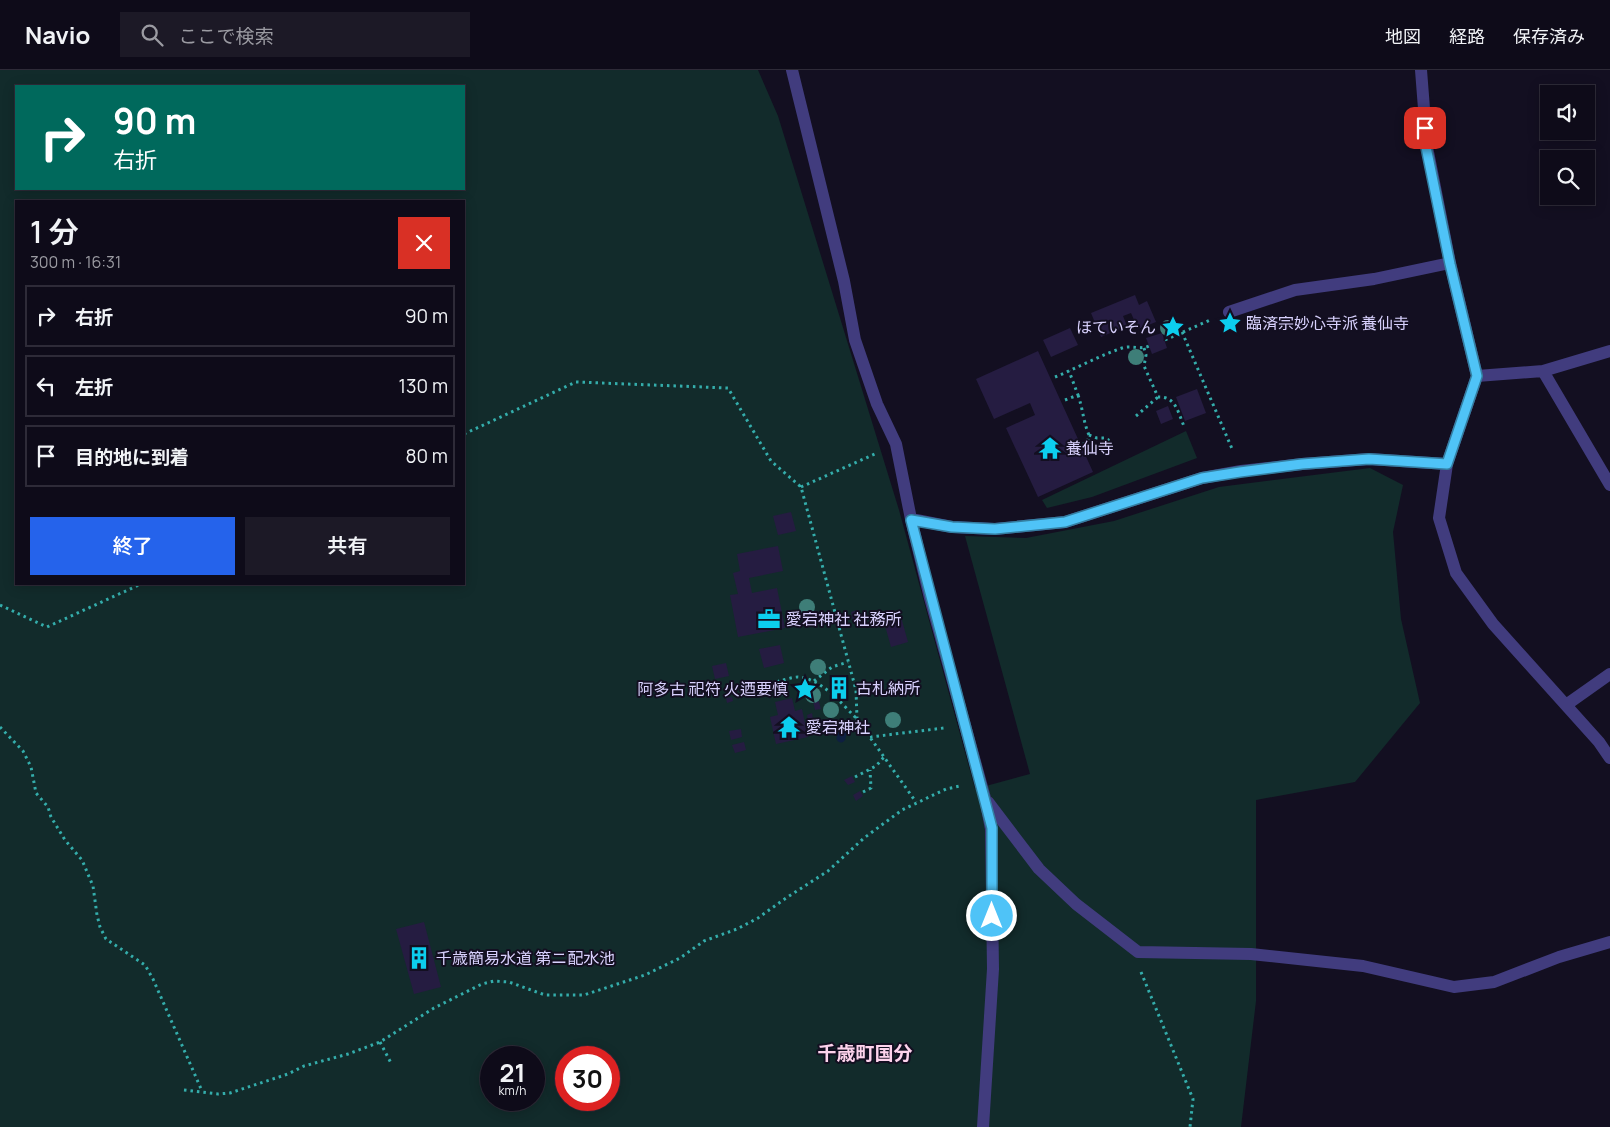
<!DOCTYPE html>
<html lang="ja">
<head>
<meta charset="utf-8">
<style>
  :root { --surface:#0e0b19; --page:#1c1926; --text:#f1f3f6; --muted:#9b9ba2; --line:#2e2b38; --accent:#2563eb }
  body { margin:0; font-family:Manrope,"Noto Sans JP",sans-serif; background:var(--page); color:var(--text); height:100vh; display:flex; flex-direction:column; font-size:19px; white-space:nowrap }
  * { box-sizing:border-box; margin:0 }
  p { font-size:16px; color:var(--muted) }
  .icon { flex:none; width:28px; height:28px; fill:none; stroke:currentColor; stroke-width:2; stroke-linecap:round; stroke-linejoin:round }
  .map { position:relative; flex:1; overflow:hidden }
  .drawer { position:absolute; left:15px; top:130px; width:450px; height:385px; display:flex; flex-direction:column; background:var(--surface); border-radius:0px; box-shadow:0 2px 12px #0003,0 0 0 1px var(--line) }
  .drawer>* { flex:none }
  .guide { position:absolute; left:15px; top:15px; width:450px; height:105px; border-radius:0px; box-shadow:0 2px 12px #0003,0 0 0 1px var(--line); background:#00695c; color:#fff; overflow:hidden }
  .fabs { position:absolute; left:1540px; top:15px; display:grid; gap:10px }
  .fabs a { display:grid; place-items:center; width:55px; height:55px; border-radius:0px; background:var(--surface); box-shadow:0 2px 12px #0003,0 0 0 1px var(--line); font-size:25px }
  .speed { position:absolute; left:480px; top:976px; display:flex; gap:10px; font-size:25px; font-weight:700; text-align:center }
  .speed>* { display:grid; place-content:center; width:65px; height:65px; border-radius:50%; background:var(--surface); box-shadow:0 2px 12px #0003,0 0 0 1px var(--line); line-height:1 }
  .speed small { font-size:12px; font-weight:400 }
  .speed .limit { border:8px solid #d22; background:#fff; color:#111 }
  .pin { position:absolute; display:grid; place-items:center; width:42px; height:42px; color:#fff; margin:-21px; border-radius:10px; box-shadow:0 2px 8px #0006 }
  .me { position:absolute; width:55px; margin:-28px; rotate:0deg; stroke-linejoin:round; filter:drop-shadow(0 0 4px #0008) }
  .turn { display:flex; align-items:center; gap:18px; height:105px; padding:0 15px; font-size:22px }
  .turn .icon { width:65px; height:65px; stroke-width:2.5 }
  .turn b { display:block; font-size:35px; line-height:42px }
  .round { display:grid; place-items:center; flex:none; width:52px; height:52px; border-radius:0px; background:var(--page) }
  .head { display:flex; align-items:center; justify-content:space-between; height:85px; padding:0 15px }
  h1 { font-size:30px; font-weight:600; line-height:38px }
  .cta { display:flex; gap:10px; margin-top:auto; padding:10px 15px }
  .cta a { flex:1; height:58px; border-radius:0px; background:var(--accent); color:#fff; font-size:20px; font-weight:600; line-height:58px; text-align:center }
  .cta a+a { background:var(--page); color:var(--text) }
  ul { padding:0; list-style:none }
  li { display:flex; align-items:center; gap:15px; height:62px; margin:0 10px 8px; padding:0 5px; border:2px solid var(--line); border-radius:0px }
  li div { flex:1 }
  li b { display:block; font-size:19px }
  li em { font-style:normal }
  header { display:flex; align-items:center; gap:30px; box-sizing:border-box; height:70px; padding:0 25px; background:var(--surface); border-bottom:1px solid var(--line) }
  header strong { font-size:24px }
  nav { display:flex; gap:28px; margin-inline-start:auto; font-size:18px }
  .search { width:350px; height:45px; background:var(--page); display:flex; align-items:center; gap:12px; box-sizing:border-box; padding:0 18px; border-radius:0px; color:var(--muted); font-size:19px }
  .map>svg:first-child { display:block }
  .green { fill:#122b2b; fill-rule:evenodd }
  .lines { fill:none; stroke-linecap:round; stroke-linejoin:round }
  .stream { stroke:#0e1f41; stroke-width:9 }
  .building { fill:#251c41 }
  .path { stroke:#34adab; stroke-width:3; stroke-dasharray:2.5 4; stroke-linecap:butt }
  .minor { stroke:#413c7e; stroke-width:12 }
  .tree { fill:#3e7e78 }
  .route-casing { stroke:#337fa1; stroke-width:12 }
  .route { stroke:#4fc3f7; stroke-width:9 }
  .labels { text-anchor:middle; stroke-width:4; stroke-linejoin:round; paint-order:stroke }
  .poi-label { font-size:16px; fill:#d8d1fd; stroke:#130f21; text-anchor:start }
  .quarter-label { font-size:19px; font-weight:bold; fill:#fdd3ec; stroke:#130f21 }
</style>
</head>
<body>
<header>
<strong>Navio</strong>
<div class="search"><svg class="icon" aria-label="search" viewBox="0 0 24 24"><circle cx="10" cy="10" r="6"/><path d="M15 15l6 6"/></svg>ここで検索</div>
<nav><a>地図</a><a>経路</a><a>保存済み</a></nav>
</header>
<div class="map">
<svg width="1610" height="1057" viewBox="0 0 1610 1057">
  <rect width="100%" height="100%" fill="#130f21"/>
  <path class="green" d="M0,0H758L778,46L899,440L975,719L1030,704L965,466L1026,468L1114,451L1219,417L1370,398L1403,415L1393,462L1401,549L1420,633L1355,712L1256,730V931L1241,1057H0ZM16,16H464V119H16ZM16,131H464V514H16ZM491,988H534V1030H491ZM566,988H609V1030H566Z
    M1186,361L1197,388L1092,427L1047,438L1042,430Z"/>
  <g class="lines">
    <path class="stream" d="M841,668L842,664"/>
  </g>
  <path class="building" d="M1135,225L1139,235L1147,231L1156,252L1138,259L1131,243L1123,246L1127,256L1101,267L1091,243Z
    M1070,258L1078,275L1051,287L1043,270Z
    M1162,263L1167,278L1152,284L1146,268Z
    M1038,281L1093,402L1038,427L1006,358L1035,345L1030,333L994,349L976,309Z
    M1197,319L1206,343L1185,351L1176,327Z
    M1168,336L1173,349L1161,354L1156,341Z
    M791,442L796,461L778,465L773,446Z
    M778,476L783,501L749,508L752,523L777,518L785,558L738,567L730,525L738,524L733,503L740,501L737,484Z
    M857,540L859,551L853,552L851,542Z
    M901,547L908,572L891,577L884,552Z
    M780,575L784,593L764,598L759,579Z
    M726,593L729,606L715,609L712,596Z
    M732,627L733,631L727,633L726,628Z
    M792,628L795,641L802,639L808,667L776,674L770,647L778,645L775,632Z
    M818,629L821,639L815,640L813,631Z
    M812,643L813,649L808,651L807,645Z
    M827,654L829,660L824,661L822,655Z
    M741,659L742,667L731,670L729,661Z
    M744,672L746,680L735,683L732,675Z
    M852,706L855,712L848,715L844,710Z
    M860,721L863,726L856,731L853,725Z
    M424,852L441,917L414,924L396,859Z"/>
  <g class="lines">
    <path class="path" d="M1182,262L1233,381
      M1165,270L1210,250
      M1144,278L1146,285L1144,296L1158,327C1176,326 1178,343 1184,356
      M1055,307C1077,298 1099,286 1122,278C1131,275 1141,280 1149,276
      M1078,325C1083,339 1083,351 1089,365L1087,373L1083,374
      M1065,330L1078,325L1069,301
      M1136,346L1158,327
      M464,364L576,312L728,318L771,391L801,417L856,620L857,649L916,732
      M1089,365L1097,368H1107L1109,371
      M801,417L877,383
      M0,535L47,557L141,514
      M814,611L832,597L848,592
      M782,626L779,611C785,610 792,607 798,607C822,609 841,633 856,648
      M0,657L23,681L31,697L36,723L48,737L51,747L65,770L82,790L93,816L97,845L100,857L106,869L145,895L153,909L202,1021
      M870,667L944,658
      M855,707L876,696L884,687
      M863,722L871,718L870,700
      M1141,902L1193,1029L1190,1057
      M380,972L392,995
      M184,1020L218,1024L230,1023L288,1004L304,996L348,984L380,972L434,938L482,914L494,911L509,912L545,925H584L645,905L680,888L704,871L737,859L758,848L786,828L828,801L864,768L902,740L946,719L960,716"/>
    <path class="minor" d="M792,0L844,211L855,270L877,334L896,374L911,449L930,528L985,728L991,759L993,899L983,1057
      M1421,0L1427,77L1450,193L1477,306L1447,394L1439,448L1456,503L1493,554L1599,672L1610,688
      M1229,242L1295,220L1374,209L1450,193
      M1543,301L1610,415
      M1477,306L1543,301L1610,281
      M911,449L952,457L995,459L1065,452L1202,408L1241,401L1302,394L1369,389L1447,394
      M1566,635L1610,604
      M988,732L1039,799L1076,834L1138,882L1251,884L1363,896L1454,917L1494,912L1559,887L1610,872"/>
  </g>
  <g class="tree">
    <circle cx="1168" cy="258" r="8"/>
    <circle cx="1136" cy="287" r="8"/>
    <circle cx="807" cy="537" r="8"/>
    <circle cx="818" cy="597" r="8"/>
    <circle cx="813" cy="625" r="8"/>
    <circle cx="831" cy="640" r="8"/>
    <circle cx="893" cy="650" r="8"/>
  </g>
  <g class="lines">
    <defs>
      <path id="route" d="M992,846V758L911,450L952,457L995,459L1065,452L1202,408L1240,402L1302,394L1369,389L1447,394L1477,306L1450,194L1426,77L1425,58"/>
    </defs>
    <use href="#route" class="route-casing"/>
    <use href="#route" class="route"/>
  </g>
  <defs>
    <symbol id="sight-bare" viewBox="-9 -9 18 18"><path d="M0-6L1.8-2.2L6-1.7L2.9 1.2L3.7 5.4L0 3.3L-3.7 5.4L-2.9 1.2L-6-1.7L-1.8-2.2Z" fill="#0cceee" stroke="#130f21" stroke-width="2.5" paint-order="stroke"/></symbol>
    <symbol id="temple-bare" viewBox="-9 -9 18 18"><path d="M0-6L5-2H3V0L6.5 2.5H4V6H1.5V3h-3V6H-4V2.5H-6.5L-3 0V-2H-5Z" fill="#0cceee" stroke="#130f21" stroke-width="2.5" paint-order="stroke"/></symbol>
    <symbol id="office-bare" viewBox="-9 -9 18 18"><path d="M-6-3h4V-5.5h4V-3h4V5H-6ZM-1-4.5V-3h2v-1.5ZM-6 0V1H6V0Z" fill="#0cceee" stroke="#130f21" stroke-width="2.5" paint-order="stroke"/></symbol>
    <symbol id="building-bare" viewBox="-9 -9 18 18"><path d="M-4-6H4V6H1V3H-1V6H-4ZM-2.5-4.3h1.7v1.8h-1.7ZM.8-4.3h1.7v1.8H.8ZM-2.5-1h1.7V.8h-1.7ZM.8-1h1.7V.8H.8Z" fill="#0cceee" stroke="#130f21" stroke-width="2.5" paint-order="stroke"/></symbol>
  </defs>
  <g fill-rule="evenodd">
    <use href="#sight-bare" x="1214" y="237" width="32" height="32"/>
    <use href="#sight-bare" x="1157" y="241" width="32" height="32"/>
    <use href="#temple-bare" x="1034" y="362" width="32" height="32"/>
    <use href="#office-bare" x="753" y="533" width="32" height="32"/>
    <use href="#building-bare" x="823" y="602" width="32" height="32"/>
    <use href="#sight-bare" x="789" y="603" width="32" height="32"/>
    <use href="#temple-bare" x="773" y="641" width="32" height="32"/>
    <use href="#building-bare" x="403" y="872" width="32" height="32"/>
  </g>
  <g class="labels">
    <g class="poi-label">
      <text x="1246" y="259">臨済宗妙心寺派 養仙寺</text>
      <text x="1156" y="263" text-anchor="end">ほていそん</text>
      <text x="1066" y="384">養仙寺</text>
      <text x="786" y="555">愛宕神社 社務所</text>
      <text x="856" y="624">古札納所</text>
      <text x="788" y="625" text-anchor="end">阿多古 祀符 火迺要慎</text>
      <text x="806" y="663">愛宕神社</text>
      <text x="436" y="894">千歳簡易水道 第ニ配水池</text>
    </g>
    <g class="quarter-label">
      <text x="865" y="990">千歳町国分</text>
    </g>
  </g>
</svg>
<div class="fabs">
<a><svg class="icon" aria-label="sound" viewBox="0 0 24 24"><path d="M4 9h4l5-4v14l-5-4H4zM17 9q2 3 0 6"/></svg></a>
<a><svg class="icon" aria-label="search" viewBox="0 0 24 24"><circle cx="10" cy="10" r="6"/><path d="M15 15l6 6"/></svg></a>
</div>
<div class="speed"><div>21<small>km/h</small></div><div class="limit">30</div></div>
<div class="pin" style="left:1425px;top:58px;background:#d93025"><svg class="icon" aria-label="arrive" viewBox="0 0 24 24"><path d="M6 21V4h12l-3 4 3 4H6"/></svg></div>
<svg class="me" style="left:992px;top:846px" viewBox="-20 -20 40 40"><circle r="17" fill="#4fc3f7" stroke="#fff" stroke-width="3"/><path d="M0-11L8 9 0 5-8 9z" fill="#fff"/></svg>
<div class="guide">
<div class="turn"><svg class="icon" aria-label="right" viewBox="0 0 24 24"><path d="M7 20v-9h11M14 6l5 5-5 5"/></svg><div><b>90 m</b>右折</div></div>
</div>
<section class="drawer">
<div class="head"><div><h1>1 分</h1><p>300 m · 16:31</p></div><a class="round" style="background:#d93025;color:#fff"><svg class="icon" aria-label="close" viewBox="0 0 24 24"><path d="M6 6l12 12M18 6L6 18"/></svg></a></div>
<ul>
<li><svg class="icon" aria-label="right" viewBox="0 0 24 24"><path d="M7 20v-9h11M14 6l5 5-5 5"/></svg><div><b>右折</b></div><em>90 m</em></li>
<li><svg class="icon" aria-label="left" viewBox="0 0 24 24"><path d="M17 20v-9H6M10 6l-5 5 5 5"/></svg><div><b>左折</b></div><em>130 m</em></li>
<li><svg class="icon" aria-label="arrive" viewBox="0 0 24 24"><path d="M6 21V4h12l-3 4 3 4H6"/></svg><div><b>目的地に到着</b></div><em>80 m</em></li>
</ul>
<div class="cta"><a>終了</a><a>共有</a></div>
</section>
</div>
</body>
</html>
